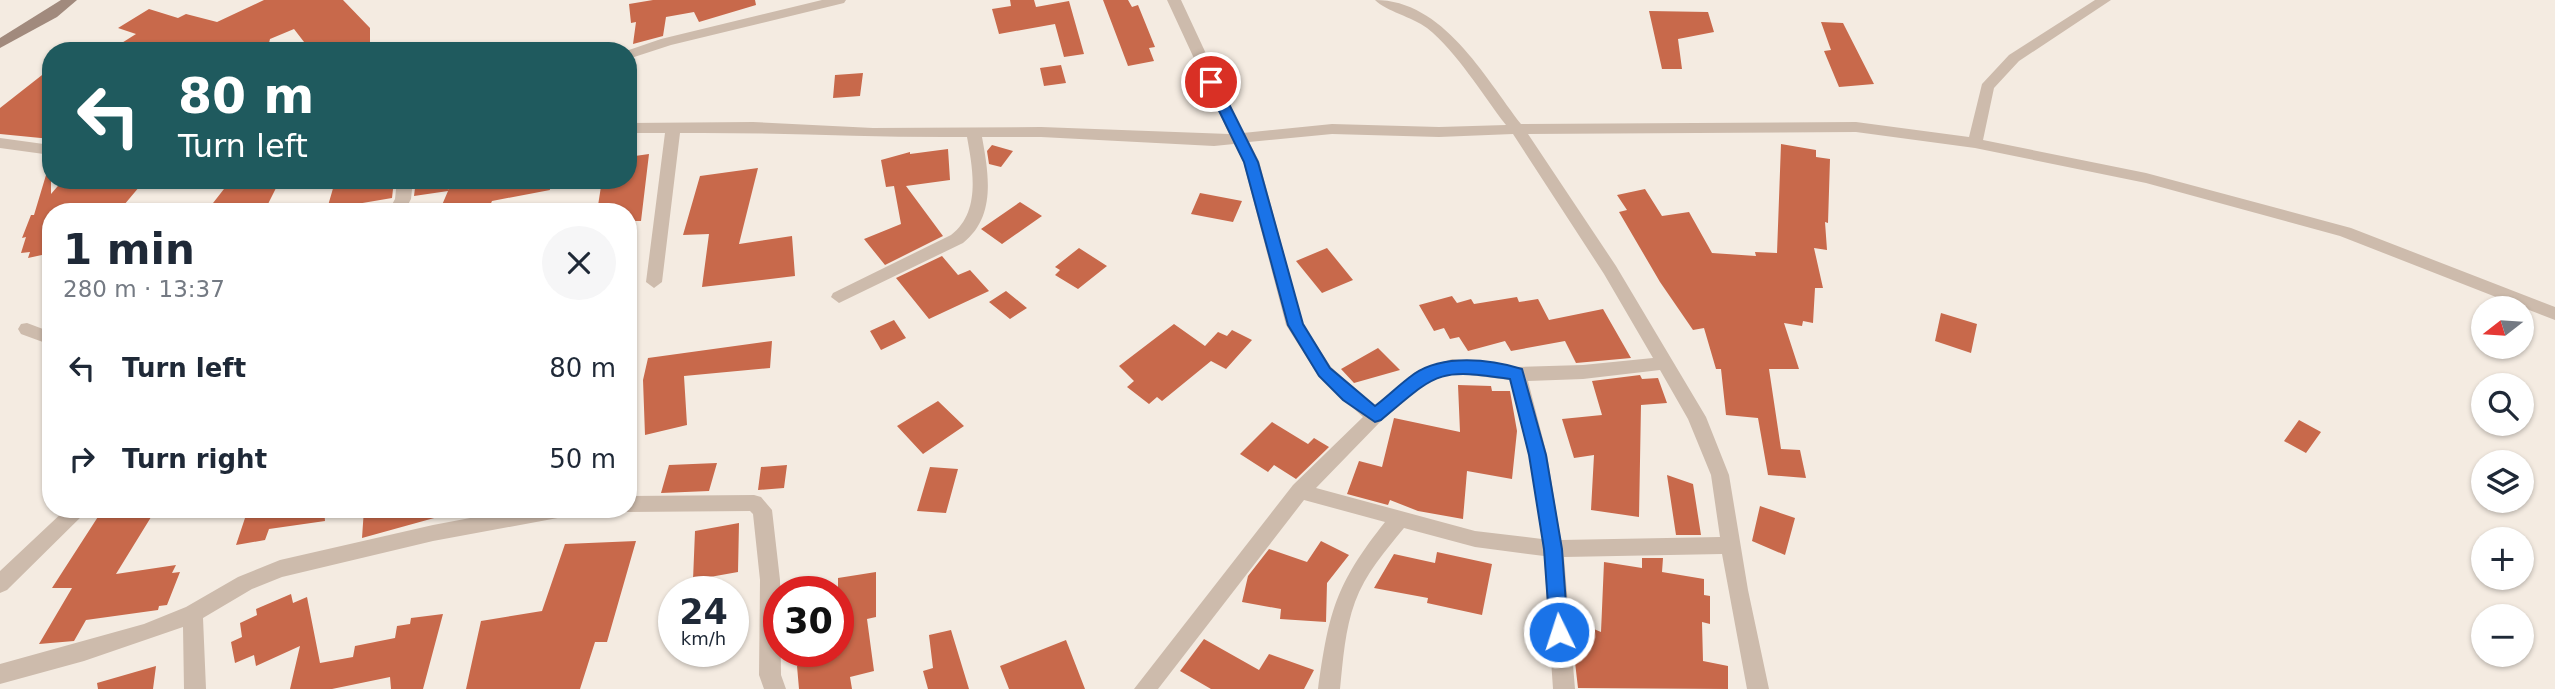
<!DOCTYPE html>
<html lang="en">
<head>
<meta charset="utf-8">
<style>
  :root { --surface:#fff; --page:#f6f6f7; --text:#1f2937; --muted:#747a83 }
  body { margin:0; font-family:"DejaVu Sans",sans-serif; background:var(--page); color:var(--text); height:100vh; display:flex; flex-direction:column; font-size:26px; white-space:nowrap }
  * { box-sizing:border-box; margin:0 }
  p { font-size:23px; color:var(--muted) }
  .icon { flex:none; width:38px; height:38px; fill:none; stroke:currentColor; stroke-width:2; stroke-linecap:round; stroke-linejoin:round }
  .map { position:relative; flex:1; overflow:hidden }
  .drawer { position:absolute; left:42px; top:203px; width:595px; height:315px; display:flex; flex-direction:column; background:var(--surface); border-radius:28px; box-shadow:0 2px 5px #0004 }
  .drawer>* { flex:none }
  .hud { position:absolute; left:42px; top:42px; width:595px; height:147px; border-radius:28px; box-shadow:0 2px 5px #0004; background:#1f5a5e; color:#fff; overflow:hidden }
  .needle { width:46px; rotate:253deg }
  .fabs { position:absolute; left:2471px; top:296px; display:grid; gap:14px }
  .fabs a { display:grid; place-items:center; width:63px; height:63px; border-radius:50%; background:var(--surface); box-shadow:0 2px 5px #0004; font-size:35px }
  .speed { position:absolute; left:658px; top:576px; display:flex; gap:14px; font-size:35px; font-weight:700; text-align:center }
  .speed>* { display:grid; place-content:center; width:91px; height:91px; border-radius:50%; background:var(--surface); box-shadow:0 2px 5px #0004; line-height:1 }
  .speed small { font-size:18px; font-weight:400 }
  .speed .limit { border:10px solid #d22; background:#fff; color:#111 }
  .pin { position:absolute; display:grid; place-items:center; width:60px; height:60px; color:#fff; margin:-30px; border:4px solid #fff; border-radius:50%; box-shadow:0 2px 7px #0007 }
  .me { position:absolute; width:77px; margin:-38px; rotate:356deg; stroke-linejoin:round; filter:drop-shadow(0 0 5px #0008) }
  .turn { display:flex; align-items:center; gap:24px; height:147px; padding:0 21px; font-size:32px }
  .turn .icon { width:91px; height:91px; stroke-width:2.5 }
  .turn b { display:block; font-size:49px; line-height:60px }
  .round { display:grid; place-items:center; flex:none; width:74px; height:74px; border-radius:37px; background:var(--page) }
  .overview { display:flex; align-items:center; justify-content:space-between; height:119px; padding:0 21px }
  h1 { font-size:42px; font-weight:800; line-height:52px }
  ul { padding:0; list-style:none }
  li { display:flex; align-items:center; gap:21px; height:91px; padding:0 21px }
  li div { flex:1 }
  li b { display:block; font-size:26px }
  li em { font-style:normal }
  .map>svg:first-child { display:block }
  .building { fill:#c8694b }
  .lines { fill:none; stroke-linecap:round; stroke-linejoin:round }
  .street { fill:#cdbbac; fill-rule:evenodd }
  .secondary { fill:#a18a7d; fill-rule:evenodd }
  .route { fill:#1a73e8; stroke:#114b97; stroke-width:2 }
</style>
</head>
<body>
<div class="map">
<svg width="2555" height="689" viewBox="0 0 2555 689">
  <rect width="100%" height="100%" fill="#f4ebe1"/>
  <path class="building" d="M264,0H343L370,28V51H311L294,29L270,39L267,51H109L136,34L118,28L149,9L178,18L186,14L217,22Z
    M653,0H755L756,5L699,22L694,12L666,17L663,36L633,44L636,22L631,23L629,4Z
    M1010,0H1034L1036,7L1069,1L1084,54L1064,57L1055,24L999,34L992,9L1011,6Z
    M1103,0H1128L1132,7L1138,5L1155,47L1149,48L1154,61L1128,66Z
    M1649,11L1708,12L1714,32L1678,39L1682,69H1662Z
    M1821,22L1843,23L1874,84L1839,87L1824,51L1831,50Z
    M1061,65L1066,83L1044,86L1040,68Z
    M51,68V139L0,134V108Z
    M863,73L860,96L833,98L835,75Z
    M1781,144L1816,150V157L1830,159L1828,223L1825,222L1827,250L1814,248L1823,288H1815L1813,323L1803,321L1802,326L1784,323L1799,369H1769L1781,449L1800,450L1806,478L1768,475L1758,418L1726,415L1721,369H1716L1704,328L1693,330L1660,282L1619,212L1627,210L1617,195L1645,189L1662,216L1689,212L1712,253L1756,256L1755,252L1777,253Z
    M992,145L1013,151L1001,167L989,164L987,151Z
    M948,149L950,180L906,186L943,236L885,265L864,239L901,224L894,186L886,187L881,160L910,152V154Z
    M649,154L641,221H628V212H597L602,180H628V157Z
    M758,168L739,244L792,236L795,276L702,287L709,234L683,235L700,176Z
    M46,175H51V194L63,180H145L124,205L74,203L70,212H51V253L28,258L30,252L21,253L26,237L22,238L31,215H34Z
    M231,180H280L264,212H206Z
    M351,180H394L392,198L327,209L334,185Z
    M416,180H447L448,190L452,180H549L550,190L492,201L487,212H439L448,191L414,196Z
    M1200,193L1242,201L1233,222L1191,214Z
    M1020,202L1042,216L1002,244L981,229Z
    M1079,248L1107,266L1078,289L1055,275L1060,270L1055,267Z
    M1327,248L1353,280L1322,293L1296,261Z
    M942,256L958,275L970,270L989,291L929,319L896,278Z
    M1006,291L1027,308L1010,319L989,302Z
    M1452,296L1457,303L1471,299L1474,304L1517,297L1519,302L1538,299L1549,320L1603,309L1631,358L1576,363L1565,341L1511,351L1505,341L1468,351L1459,337L1450,339L1444,328L1434,331L1419,305Z
    M1941,313L1977,324L1971,353L1935,341Z
    M894,320L906,338L881,350L870,331Z
    M1174,324L1205,346L1218,332L1227,336L1232,330L1252,340L1226,369L1211,361L1162,401L1157,397L1149,404L1127,387L1134,381L1119,366Z
    M772,341L770,368L684,376L687,425L645,435L643,380L648,358Z
    M1378,348L1400,370L1354,383L1341,369Z
    M1640,375L1642,379L1658,378L1667,403L1641,405L1639,517L1591,510L1594,455L1574,458L1562,419L1602,415L1592,381Z
    M1458,385L1491,386L1492,391H1510L1517,431L1512,479L1467,471L1463,519L1418,511L1390,500L1388,505L1347,494L1359,461L1382,467L1394,418L1460,432Z
    M938,401L964,426L923,454L897,426Z
    M2299,420L2321,432L2306,453L2284,441Z
    M1272,422L1308,444L1314,438L1329,447L1296,479L1274,465L1268,472L1240,454Z
    M717,463L709,491L661,493L669,465Z
    M787,465L784,488L758,490L761,467Z
    M930,467L958,469L946,513L917,511Z
    M1667,475L1693,484L1701,535H1676Z
    M1760,506L1795,518L1785,555L1752,541Z
    M103,509H156L116,574L176,565L172,573L180,572L167,605L159,606L158,610L86,620L74,641L39,644L72,588H52Z
    M248,509H324L325,521L269,529L265,540L236,545Z
    M364,509H444L445,515L362,538Z
    M739,523L738,572L693,580L695,531Z
    M636,541L607,642H595L580,689H466L481,621L542,611L565,544Z
    M1321,541L1349,555L1327,583L1326,622L1280,619L1281,609L1242,602L1248,576L1269,549L1307,562Z
    M1437,552L1492,564L1482,615L1427,603L1428,598L1374,588L1394,554L1435,563Z
    M1642,558H1663L1662,572L1704,579V595L1710,596V624L1702,622L1703,661L1728,666V689L1578,688L1575,662L1589,627L1601,632L1604,562L1642,568Z
    M876,572V617L867,619L874,671L850,677L852,689H799L797,666L838,656V578Z
    M291,594L293,603L307,597L320,663L353,657L355,646L395,638L397,626L410,624L411,618L443,614L423,689H391L390,677L332,689H290L300,646L256,666L254,655L235,663L231,642L242,637L240,623L257,615L256,609Z
    M951,630L969,689H928L923,671L933,668L929,635Z
    M1204,639L1259,670L1269,654L1314,670L1304,689H1211L1180,671Z
    M1066,640L1085,689H1009L1000,666Z
    M156,666L153,689H98L97,683Z"/>
  <g class="lines">
    <path class="street" d="M822,0H846L844,3L671,45L628,59L626,51L661,39Z
      M1167,0H1181L1243,133L1332,124L1439,127L1506,125C1481,93 1458,53 1427,28C1412,17 1386,11 1375,0C1443,0 1484,76 1521,124L1856,122L1969,137L1982,84L2009,55L2095,0H2111L2019,61L1994,88L1983,140L2146,173L2351,228L2555,307V320L2340,236L2146,183L1975,148L1856,132L1528,134L1616,266L1706,417L1729,475L1748,590L1769,689H1747L1722,554L1564,557L1575,689H1553L1544,556L1475,547L1404,528C1386,550 1365,574 1355,602C1345,629 1343,660 1340,689H1318C1329,612 1335,585 1385,522L1304,500L1158,689H1134L1293,485L1363,417L1319,377L1286,325L1243,161L1234,144L1214,146L1041,137H982C989,175 996,217 963,243L839,303L831,297L833,293L951,235C981,212 973,170 967,137C871,138 776,132 680,133L662,282L654,288L646,282L665,133H628V123L753,122L873,128L1041,127L1229,134ZM1332,134L1439,137L1513,134L1604,274L1653,358L1583,365L1517,367L1452,359L1415,372L1375,406L1331,367L1303,324L1259,161L1249,142ZM1660,370L1688,419L1711,475L1720,537L1561,540L1547,455L1528,381L1583,379ZM1453,373L1510,380L1529,455L1542,539L1475,531L1316,488L1381,421L1427,382Z
      M0,138L51,145V155L0,148Z
      M397,180H413L411,199L404,212H388L395,199Z
      M27,323L51,332V345L21,334L18,329L21,324Z
      M754,495L761,497L772,510L780,580L781,675L786,689H764L759,675L760,580L753,514L750,511L628,512L621,509H628V496Z
      M66,509H89L7,590L0,593V571Z
      M518,509H573L570,515L563,517L433,541L282,577L252,589L203,618L206,689H184L183,627L84,661L0,684V664L144,624L186,607L238,577L280,560L433,525Z"/>
    <path class="secondary" d="M61,0H77L57,17L0,48V38Z"/>
  </g>
  <path class="route" d="M1211,78L1218,82L1258,162L1303,324L1330,368L1375,406C1388,396 1400,384 1414,374C1443,354 1490,359 1522,369L1546,455L1562,549L1568,632L1566,638L1559,641L1552,638L1550,632L1544,549L1529,455L1510,379C1436,368 1437,373 1381,420L1375,422L1343,400L1319,376L1288,325L1244,162L1205,82Z"/>
</svg>
<div class="fabs">
<a><svg class="needle" viewBox="-14 -14 28 28"><path d="M0-13l5 13h-10z" fill="#e53935"/><path d="M0 13l5-13h-10z" fill="#747a83"/></svg></a>
<a><svg class="icon" aria-label="search" viewBox="0 0 24 24"><circle cx="10" cy="10" r="6"/><path d="M15 15l6 6"/></svg></a>
<a><svg class="icon" aria-label="layers" viewBox="0 0 24 24"><path d="M12 4l9 5-9 5-9-5zM3 14l9 5 9-5"/></svg></a>
<a>+</a>
<a>−</a>
</div>
<div class="speed"><div>24<small>km/h</small></div><div class="limit">30</div></div>
<div class="pin" style="left:1211px;top:82px;background:#d93025"><svg class="icon" aria-label="arrive" viewBox="0 0 24 24"><path d="M6 21V4h12l-3 4 3 4H6"/></svg></div>
<svg class="me" style="left:1559px;top:632px" viewBox="-20 -20 40 40"><circle r="17" fill="#1a73e8" stroke="#fff" stroke-width="3"/><path d="M0-11L8 9 0 5-8 9z" fill="#fff"/></svg>
<div class="hud">
<div class="turn"><svg class="icon" aria-label="left" viewBox="0 0 24 24"><path d="M17 20v-9H6M10 6l-5 5 5 5"/></svg><div><b>80 m</b>Turn left</div></div>
</div>
<section class="drawer">
<div class="overview"><div><h1>1 min</h1><p>280 m · 13:37</p></div><a class="round"><svg class="icon" aria-label="close" viewBox="0 0 24 24"><path d="M6 6l12 12M18 6L6 18"/></svg></a></div>
<ul>
<li><svg class="icon" aria-label="left" viewBox="0 0 24 24"><path d="M17 20v-9H6M10 6l-5 5 5 5"/></svg><div><b>Turn left</b></div><em>80 m</em></li>
<li><svg class="icon" aria-label="right" viewBox="0 0 24 24"><path d="M7 20v-9h11M14 6l5 5-5 5"/></svg><div><b>Turn right</b></div><em>50 m</em></li>
</ul>
</section>
</div>
</body>
</html>
